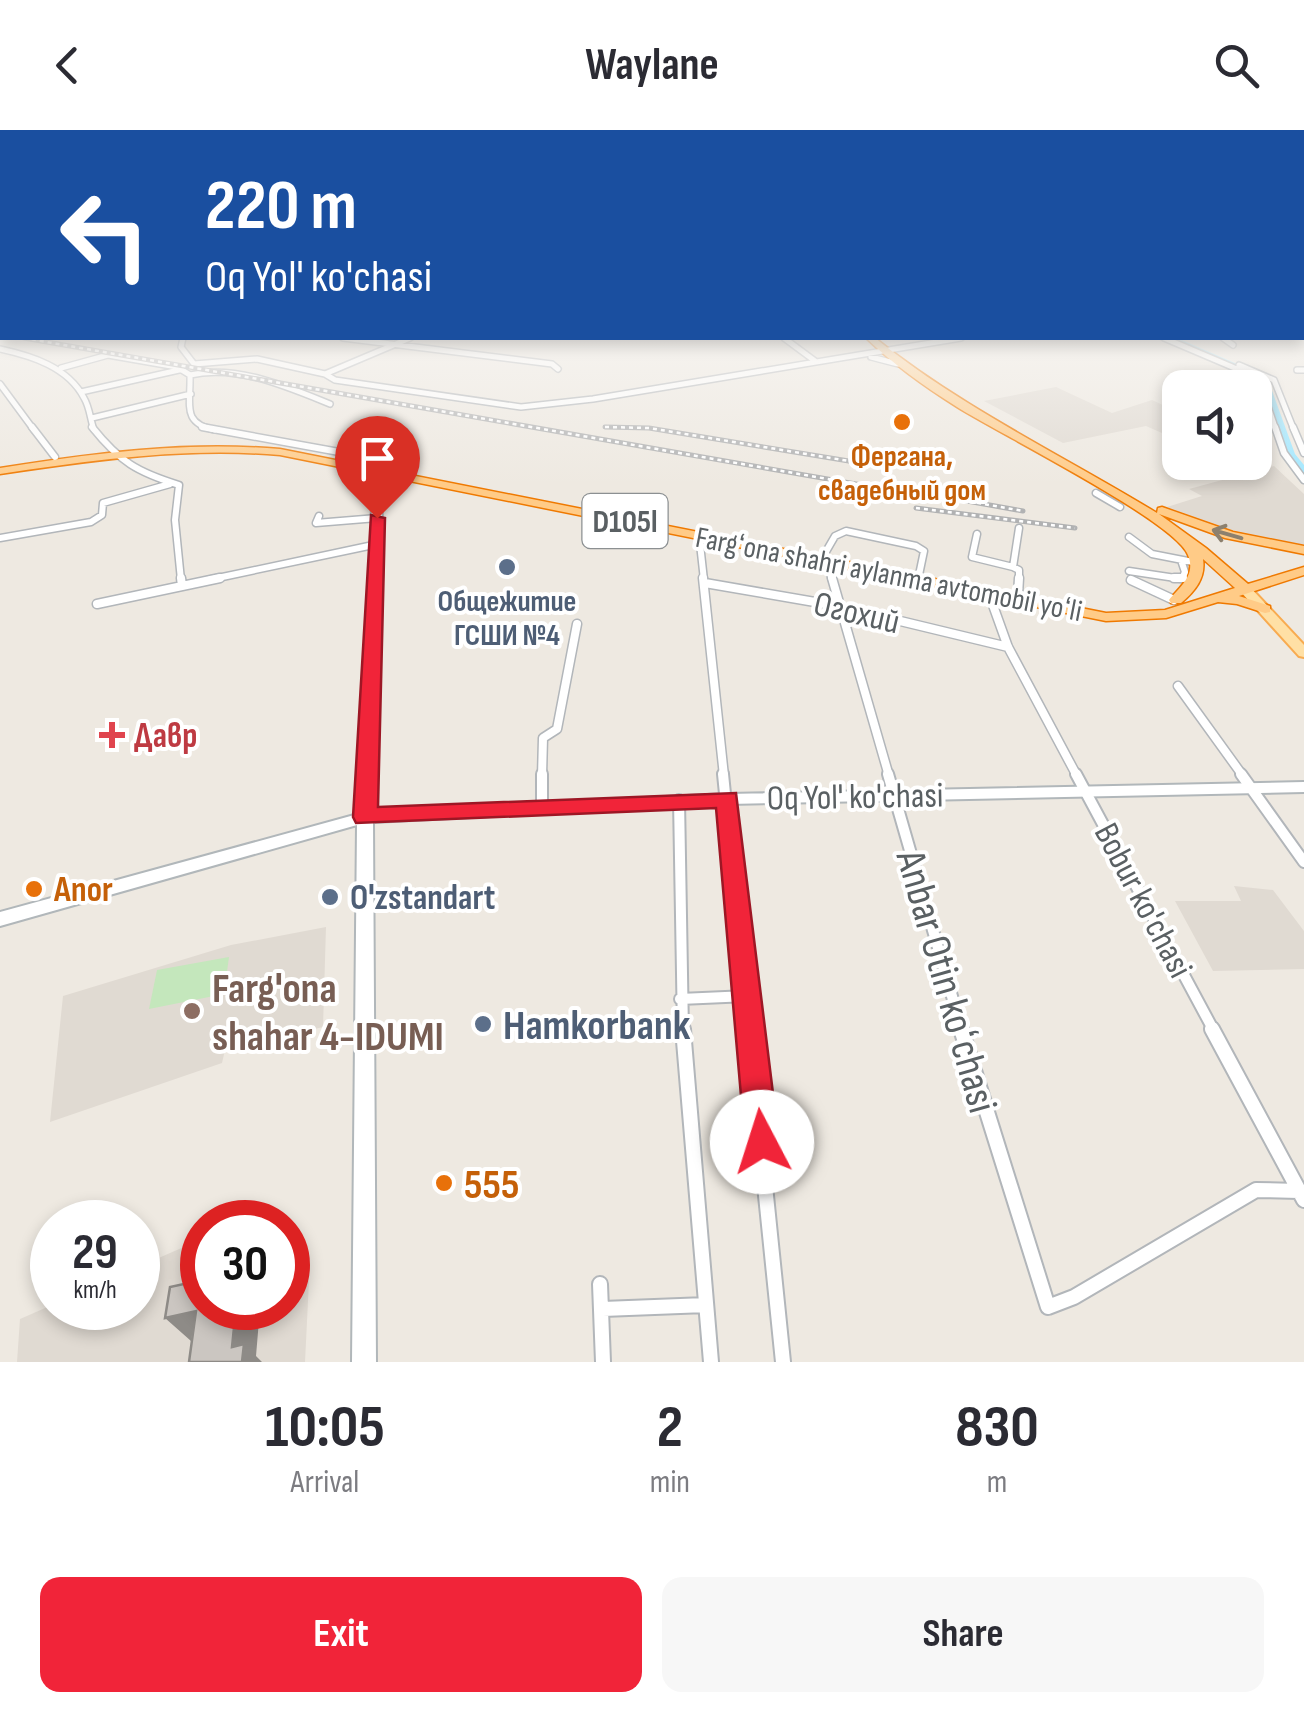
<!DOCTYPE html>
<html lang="en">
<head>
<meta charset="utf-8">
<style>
  :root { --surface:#fff; --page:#f7f7f7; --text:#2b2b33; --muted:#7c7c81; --accent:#f12439 }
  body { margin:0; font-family:"Sofia Sans Condensed",sans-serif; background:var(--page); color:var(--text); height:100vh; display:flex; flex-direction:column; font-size:38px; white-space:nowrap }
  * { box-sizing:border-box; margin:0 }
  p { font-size:32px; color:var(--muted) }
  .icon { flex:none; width:55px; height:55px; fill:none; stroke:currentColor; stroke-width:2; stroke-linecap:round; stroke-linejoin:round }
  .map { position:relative; height:1232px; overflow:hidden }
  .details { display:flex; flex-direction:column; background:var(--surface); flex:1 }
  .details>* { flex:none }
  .hud { position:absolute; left:0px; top:0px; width:1305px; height:210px; box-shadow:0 5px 15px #0003; background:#1a4fa0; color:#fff; overflow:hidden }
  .tools { position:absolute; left:1162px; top:240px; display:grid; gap:20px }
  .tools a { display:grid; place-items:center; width:110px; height:110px; border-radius:20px; background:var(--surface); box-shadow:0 5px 15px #0003; font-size:50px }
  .speed { position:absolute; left:30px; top:1070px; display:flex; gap:20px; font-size:50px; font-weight:700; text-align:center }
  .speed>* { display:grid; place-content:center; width:130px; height:130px; border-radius:50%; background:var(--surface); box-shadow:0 5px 15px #0003; line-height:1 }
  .speed small { font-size:25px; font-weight:400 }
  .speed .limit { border:15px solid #d22; background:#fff; color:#111 }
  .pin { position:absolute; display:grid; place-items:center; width:85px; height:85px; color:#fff; margin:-102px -42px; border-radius:50% 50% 50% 0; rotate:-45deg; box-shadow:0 0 10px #0007 }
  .pin .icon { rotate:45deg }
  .me { position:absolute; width:110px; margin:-55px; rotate:355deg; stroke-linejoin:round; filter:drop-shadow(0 0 8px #0008) }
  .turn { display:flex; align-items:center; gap:35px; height:210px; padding:0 40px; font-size:45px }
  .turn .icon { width:130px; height:130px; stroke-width:2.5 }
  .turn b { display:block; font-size:70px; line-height:85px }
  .eta { display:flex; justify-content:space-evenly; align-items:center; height:170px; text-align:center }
  .eta b { font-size:60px; font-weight:700; line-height:70px }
  .action { display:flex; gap:20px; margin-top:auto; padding:20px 40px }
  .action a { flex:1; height:115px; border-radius:20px; background:var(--accent); color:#fff; font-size:40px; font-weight:700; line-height:115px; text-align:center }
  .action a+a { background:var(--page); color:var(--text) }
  header { display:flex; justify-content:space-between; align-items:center; height:130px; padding:0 40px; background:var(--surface); font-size:45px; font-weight:700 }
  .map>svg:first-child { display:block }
  .education { fill:#e0dad2 }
  .green { fill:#c4e7bc }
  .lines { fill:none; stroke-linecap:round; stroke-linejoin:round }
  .river { fill:#a0e7ff; fill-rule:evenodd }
  .street-far4-casing { stroke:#b2b6ba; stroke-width:8 }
  .street-far3-casing { stroke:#b2b6ba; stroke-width:9 }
  .street-far2-casing { stroke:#b2b6ba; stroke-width:11 }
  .street-far1-casing { stroke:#b2b6ba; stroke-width:14 }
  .street-casing { stroke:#b2b6ba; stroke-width:18 }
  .secondary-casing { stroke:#b1b7ba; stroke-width:4 }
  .primary-casing { stroke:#f8ab50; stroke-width:4 }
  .highway-casing { stroke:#ef7900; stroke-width:3 }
  .street-far4 { stroke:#fff; stroke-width:5 }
  .street-far3 { stroke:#fff; stroke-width:6 }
  .street-far2 { stroke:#fff; stroke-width:8 }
  .street-far1 { stroke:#fff; stroke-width:10 }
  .street { stroke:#fff; stroke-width:14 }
  .secondary { fill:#fff; fill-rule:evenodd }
  .primary { fill:#ffe0a5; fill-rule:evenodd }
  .highway { fill:#ffcb87; fill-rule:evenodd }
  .rail-casing { stroke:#b1b2b3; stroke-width:5 }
  .rail { stroke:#fff; stroke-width:2.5; stroke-dasharray:4; stroke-linecap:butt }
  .shaded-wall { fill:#8e8b87 }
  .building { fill:#cbc6c1; stroke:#8e8b87; stroke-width:2.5 }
  .oneway { stroke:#8c806e }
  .route { fill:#f12439; stroke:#9d1725; stroke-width:2.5 }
  .food-dot { fill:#e8710a; stroke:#fff; stroke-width:4 }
  .service-dot { fill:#5c6f8a; stroke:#fff; stroke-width:4 }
  .health-dot { fill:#e0444e; stroke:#fff; stroke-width:4 }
  .education-dot { fill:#8d6e63; stroke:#fff; stroke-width:4 }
  .labels { text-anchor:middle; stroke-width:8; stroke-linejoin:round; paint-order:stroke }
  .far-food-label { font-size:30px; font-weight:bold; fill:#c56008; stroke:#fff }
  .far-street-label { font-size:30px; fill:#5a6063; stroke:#fff }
  .far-service-label { font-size:30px; font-weight:bold; fill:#4e5e75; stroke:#fff }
  .shield { fill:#fff; stroke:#8c9092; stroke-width:2.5 }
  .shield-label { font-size:32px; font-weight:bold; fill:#5a6063 }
  .street-label { font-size:35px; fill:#5a6063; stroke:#fff }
  .health-label { font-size:35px; font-weight:bold; fill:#be3a42; stroke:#fff; text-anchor:start }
  .food-label { font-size:35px; font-weight:bold; fill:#c56008; stroke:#fff; text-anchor:start }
  .service-label { font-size:35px; font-weight:bold; fill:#4e5e75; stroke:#fff; text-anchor:start }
  .near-street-label { font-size:42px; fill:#5a6063; stroke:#fff }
  .near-education-label { font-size:42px; font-weight:bold; fill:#785e54; stroke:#fff; text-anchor:start }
  .near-service-label { font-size:42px; font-weight:bold; fill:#4e5e75; stroke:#fff; text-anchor:start }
  .near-food-label { font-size:42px; font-weight:bold; fill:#c56008; stroke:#fff; text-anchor:start }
</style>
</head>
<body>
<header><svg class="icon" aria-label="back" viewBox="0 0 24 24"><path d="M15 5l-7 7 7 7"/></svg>Waylane<svg class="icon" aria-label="search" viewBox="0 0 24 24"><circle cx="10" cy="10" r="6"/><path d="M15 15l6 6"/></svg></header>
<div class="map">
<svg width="1304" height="1232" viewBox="0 0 1304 1232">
  <rect width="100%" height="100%" fill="#eee9e1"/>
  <path class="education" d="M1056,257L1112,283L1152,270L1180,283V299L1162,303L1146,296L1063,313L984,271Z
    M1274,336L1304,364V415L1232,400L1167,377L1202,366L1189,359Z
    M1234,756L1273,760L1304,801V839L1213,841L1175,771H1241Z
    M326,797L323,897L225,920L222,933L50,992L63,866L231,815Z
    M202,1109V1178H288V1156L309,1151L305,1232H17L20,1189L52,1175L138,1178V1137Z"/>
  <path class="green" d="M229,827L224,864L149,879L157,840Z"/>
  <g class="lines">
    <path class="river" d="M1167,208H1177L1267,247L1295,324L1304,335V347L1300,345L1284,325L1260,251Z"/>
    <defs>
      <path id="street-far4" d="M183,208L181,217L194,234L257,229L325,244L335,250L521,277L593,269L961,208
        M343,208L552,234L558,239
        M784,208L815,231
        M1164,208L1244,242L1260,253L1276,300
        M1223,208L1233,215
        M0,219C32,226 68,237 84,268C90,278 90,289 94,300
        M871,227L898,234
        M1239,235L1274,250L1294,300
        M61,238L108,225L177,237L190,245
        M1297,240H1304
        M325,244L410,208
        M0,254L34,300
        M81,262L179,240
        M92,288L191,264
        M215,300C181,293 191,275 190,245C236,234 288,257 330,274"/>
      <path id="street-far3" d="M32,297L55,327
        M92,297C120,332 137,342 179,355L175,390L181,450
        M202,297L361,326
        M1275,297L1284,323L1304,350
        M1293,297L1304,323
        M1096,363L1120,377
        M319,386L316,393L377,388
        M977,404L972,427L1013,437
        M699,405L704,450
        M1129,407L1152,424L1198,433
        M0,408L91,392L102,385L103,373L170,354
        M824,425L835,406L846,401L916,416L924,421L919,445
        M827,432L832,450
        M1129,441L1182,449L1185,442L1181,430
        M208,450L378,414
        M1019,450V440L1013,437L1019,398"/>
      <path id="street-far2" d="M181,448L182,456
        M703,448L724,646
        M832,448L889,646
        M1174,448H1183
        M1131,450L1174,470
        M705,453L838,476L1008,517
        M1018,465L1019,448
        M990,467L1008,517L1077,646
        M97,474L220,448
        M1178,556L1243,646
        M542,646L543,608L557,599L577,494"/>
      <path id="street-far1" d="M723,644L749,901
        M888,644L962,901
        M1076,644L1214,901
        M1241,644L1304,732
        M679,670L683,901
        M542,676V644
        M680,869L748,866"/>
      <path id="street" d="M683,899L711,1232
        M749,899L783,1232
        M961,899L1048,1177L1074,1167L1256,1060L1299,1061
        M1212,899L1304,1070
        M600,1154L603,1232
        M603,1179L706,1175"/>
      <path id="secondary" d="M1302,192H1304V197H1302Z
        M383,334L391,336L381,358L383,426L373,681L728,664L1304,652V662L728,674L373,692L376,1232H352L357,695L0,796V782L358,684L373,426L371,358Z"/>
      <path id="primary" d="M1244,454L1248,455L1304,515V527L1299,526L1240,461L1238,458Z"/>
      <path id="highway" d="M866,208H875C962,278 1062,325 1157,383L1158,378L1162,377L1233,402L1304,416V424L1225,408L1159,384L1206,418L1248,454L1304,437V445L1239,466L1270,476V482L1265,483L1237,474L1218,472L1166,488L1106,491L280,325C185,317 94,330 0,344V338C94,323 185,311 280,319L1106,483L1165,480L1235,458L1203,429C1206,448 1195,461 1181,473H1171L1169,470C1181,456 1196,445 1188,425C1175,391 998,303 957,277C925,257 893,234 866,208Z"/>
    </defs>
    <use href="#street-far4" class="street-far4-casing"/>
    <use href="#street-far3" class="street-far3-casing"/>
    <use href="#street-far2" class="street-far2-casing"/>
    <use href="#street-far1" class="street-far1-casing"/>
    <use href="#street" class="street-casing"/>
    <use href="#secondary" class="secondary-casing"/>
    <use href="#primary" class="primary-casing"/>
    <use href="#highway" class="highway-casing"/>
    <use href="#street-far4" class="street-far4"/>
    <use href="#street-far3" class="street-far3"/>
    <use href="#street-far2" class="street-far2"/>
    <use href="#street-far1" class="street-far1"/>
    <use href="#street" class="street"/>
    <use href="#secondary" class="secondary"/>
    <use href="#primary" class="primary"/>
    <use href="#highway" class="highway"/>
    <defs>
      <path id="rail" d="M24,208L936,368
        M605,297L649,298L867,334
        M922,363L1023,381
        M916,378L1075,398"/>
    </defs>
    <use href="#rail" class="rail-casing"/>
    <use href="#rail" class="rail"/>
  </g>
  <path class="shaded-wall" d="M236,1178H260L256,1226L262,1232H242L232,1217Z
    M196,1181L191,1211L165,1188Z"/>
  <path class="building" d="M202,1150V1178H236L232,1217L244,1214L242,1232H189L196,1181L165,1188L170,1157Z"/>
  <defs><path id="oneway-shaft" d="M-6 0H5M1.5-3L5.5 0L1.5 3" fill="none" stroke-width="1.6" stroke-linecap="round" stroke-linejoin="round" transform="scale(2.5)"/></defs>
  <use class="oneway" href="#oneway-shaft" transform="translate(1227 404) rotate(-164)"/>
  <linearGradient id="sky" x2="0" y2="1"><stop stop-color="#8bc8f1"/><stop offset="0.51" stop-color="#f7f5f2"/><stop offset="1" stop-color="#f7f5f2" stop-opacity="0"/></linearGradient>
  <rect width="1304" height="355" fill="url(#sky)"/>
  <path class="route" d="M371,385L385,388L378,677L736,663L779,1012L774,1024L762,1029L750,1024L745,1012L716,678L356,693L353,687Z"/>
  <g class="food-dot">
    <circle cx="902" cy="292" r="10"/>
    <circle cx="34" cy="759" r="10"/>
    <circle cx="444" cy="1053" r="10"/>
  </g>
  <g class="service-dot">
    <circle cx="507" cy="437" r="10"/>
    <circle cx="330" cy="767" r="10"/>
    <circle cx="483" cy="894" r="10"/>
  </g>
  <path class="health-dot" d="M107 590h10v10h10v10h-10v10h-10v-10h-10v-10h10z"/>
  <circle class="education-dot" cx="192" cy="881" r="10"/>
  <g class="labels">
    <g class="far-food-label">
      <text x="902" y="336">Фергана,<tspan x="902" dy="34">свадебный дом</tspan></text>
    </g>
    <g class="far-street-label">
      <text transform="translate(889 444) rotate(11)" y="10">Fargʻona shahri aylanma avtomobil yoʻli</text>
    </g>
    <g class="far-service-label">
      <text x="507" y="481">Общежитие<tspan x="507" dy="34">ГСШИ №4</tspan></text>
    </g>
    <rect class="shield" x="582.5" y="364" width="85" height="54" rx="8"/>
    <g class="shield-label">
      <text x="625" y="402">D105l</text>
    </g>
    <g class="street-label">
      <text transform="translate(857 482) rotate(13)" y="12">Огохий</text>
      <text transform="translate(855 666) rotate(-1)" y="12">Oq Yol' ko'chasi</text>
      <text transform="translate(1144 770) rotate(62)" y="12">Bobur ko'chasi</text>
    </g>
    <g class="health-label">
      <text x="134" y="617">Давр</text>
    </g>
    <g class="food-label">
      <text x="54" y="771">Anor</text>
    </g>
    <g class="service-label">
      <text x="350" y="779">O'zstandart</text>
    </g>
    <g class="near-street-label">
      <text transform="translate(948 851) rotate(74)" y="15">Anbar Otin koʻchasi</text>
    </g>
    <g class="near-education-label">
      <text x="212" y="872">Farg'ona<tspan x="212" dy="48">shahar 4-IDUMI</tspan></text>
    </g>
    <g class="near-service-label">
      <text x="503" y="909">Hamkorbank</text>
    </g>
    <g class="near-food-label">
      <text x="464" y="1068">555</text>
    </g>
  </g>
</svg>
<div class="tools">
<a><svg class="icon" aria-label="sound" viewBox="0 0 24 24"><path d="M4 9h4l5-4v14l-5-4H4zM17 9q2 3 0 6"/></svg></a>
</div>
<div class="speed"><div>29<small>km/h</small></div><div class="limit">30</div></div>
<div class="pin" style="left:377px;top:388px;background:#d93025"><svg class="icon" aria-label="arrive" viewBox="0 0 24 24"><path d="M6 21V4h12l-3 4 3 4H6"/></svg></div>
<svg class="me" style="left:762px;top:1012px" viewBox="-20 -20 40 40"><circle r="19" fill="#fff"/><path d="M0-13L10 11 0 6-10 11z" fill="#f12439"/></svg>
<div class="hud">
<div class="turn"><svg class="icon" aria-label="left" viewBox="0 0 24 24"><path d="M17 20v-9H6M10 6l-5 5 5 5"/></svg><div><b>220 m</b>Oq Yol' ko'chasi</div></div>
</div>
</div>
<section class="details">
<div class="eta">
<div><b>10:05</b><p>Arrival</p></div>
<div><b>2</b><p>min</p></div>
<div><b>830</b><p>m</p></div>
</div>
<div class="action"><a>Exit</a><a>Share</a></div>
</section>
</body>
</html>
